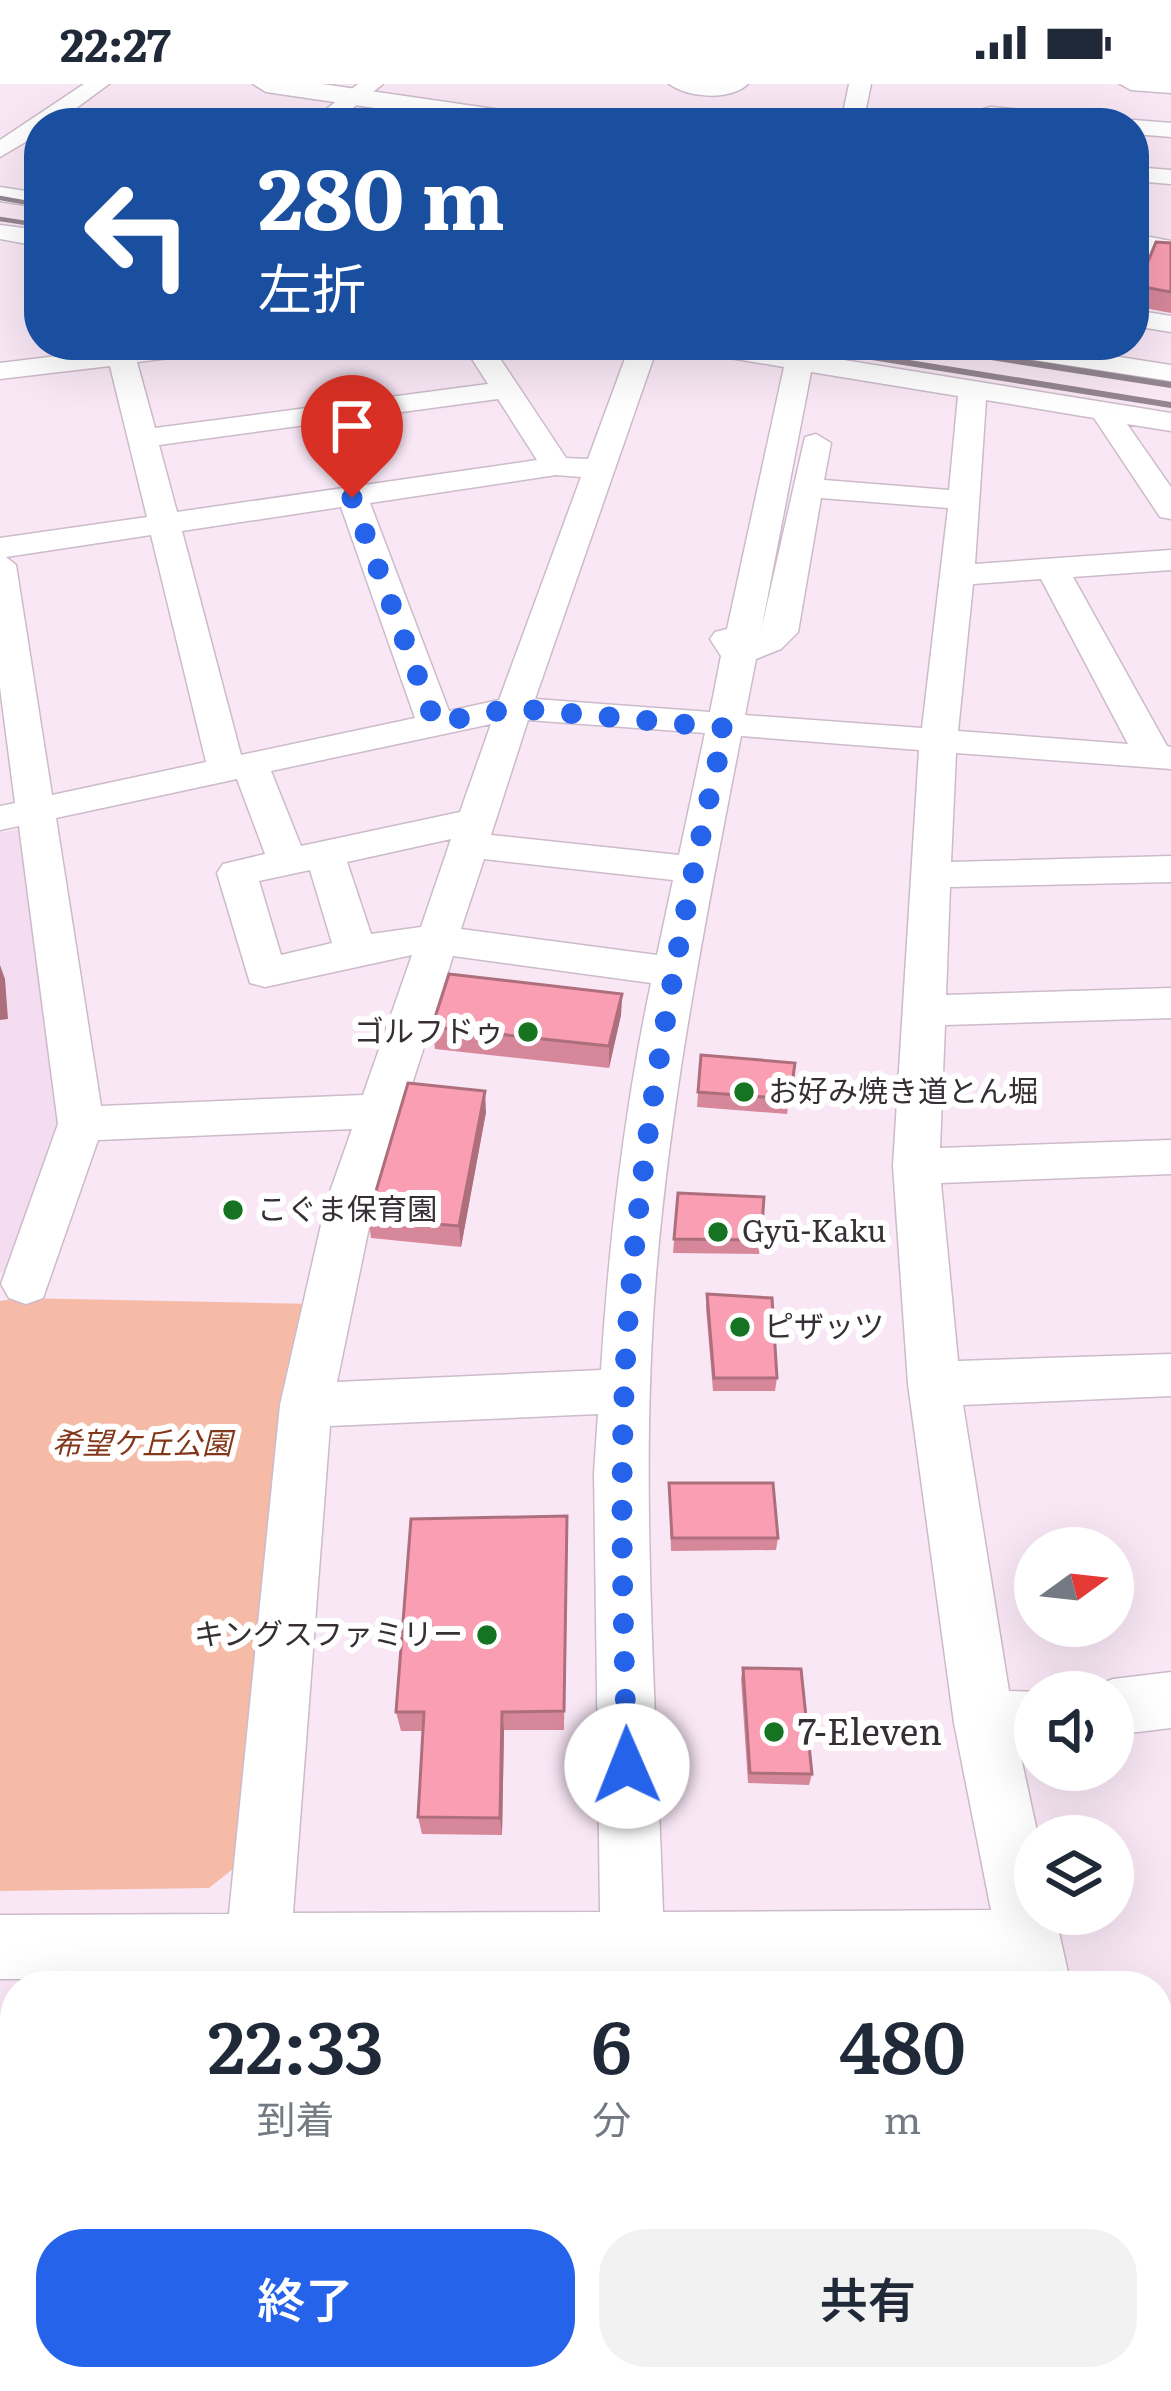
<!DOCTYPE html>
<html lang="ja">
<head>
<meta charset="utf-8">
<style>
  :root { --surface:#fff; --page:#f2f2f3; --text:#1f2937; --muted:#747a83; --accent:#2563eb }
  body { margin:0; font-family:Literata,"Noto Sans JP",serif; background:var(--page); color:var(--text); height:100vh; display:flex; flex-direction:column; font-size:45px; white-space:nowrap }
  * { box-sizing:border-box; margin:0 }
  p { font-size:39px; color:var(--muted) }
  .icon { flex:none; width:66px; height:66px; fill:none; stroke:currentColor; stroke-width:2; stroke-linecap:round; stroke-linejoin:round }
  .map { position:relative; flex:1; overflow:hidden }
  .sheet { position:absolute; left:0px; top:1887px; width:1173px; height:420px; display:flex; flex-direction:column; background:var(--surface); border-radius:48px 48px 0 0; box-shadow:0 12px 48px #0002 }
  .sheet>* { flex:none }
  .banner { position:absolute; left:24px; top:24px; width:1125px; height:252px; border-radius:48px; box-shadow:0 12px 48px #0002; background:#1a4fa0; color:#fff; overflow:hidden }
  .needle { width:78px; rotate:75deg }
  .fabs { position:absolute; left:1014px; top:1443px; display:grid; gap:24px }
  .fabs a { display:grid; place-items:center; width:120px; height:120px; border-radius:50%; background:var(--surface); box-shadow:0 12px 48px #0002; font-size:60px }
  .pin { position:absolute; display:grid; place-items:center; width:102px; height:102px; color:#fff; margin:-123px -51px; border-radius:50% 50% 50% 0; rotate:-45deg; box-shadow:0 0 12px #0007 }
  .pin .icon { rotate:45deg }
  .me { position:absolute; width:132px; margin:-66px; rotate:359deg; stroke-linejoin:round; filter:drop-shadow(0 0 9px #0008) }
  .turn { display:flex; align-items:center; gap:42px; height:252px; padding:0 36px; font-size:54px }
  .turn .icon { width:156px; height:156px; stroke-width:2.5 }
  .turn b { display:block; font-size:84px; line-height:102px }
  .eta { display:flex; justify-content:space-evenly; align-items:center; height:204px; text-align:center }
  .eta b { font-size:72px; font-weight:600; line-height:84px }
  .cta { display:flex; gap:24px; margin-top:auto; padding:24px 36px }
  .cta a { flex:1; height:138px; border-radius:48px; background:var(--accent); color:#fff; font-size:48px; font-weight:600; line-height:138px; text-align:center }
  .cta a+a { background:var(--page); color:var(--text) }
  .status { display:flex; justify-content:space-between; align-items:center; height:84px; padding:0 60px; background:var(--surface); direction:ltr }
  .status svg { height:33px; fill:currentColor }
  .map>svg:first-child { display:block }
  .built { fill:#f4dcf1 }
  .green { fill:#f6bba7 }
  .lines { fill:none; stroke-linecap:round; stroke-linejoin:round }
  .minor-casing { stroke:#ccbbca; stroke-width:3 }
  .major-casing { stroke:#ccbbca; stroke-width:3 }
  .minor { fill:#fff; fill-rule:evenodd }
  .major { fill:#fff; fill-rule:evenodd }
  .rail-far1 { stroke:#938691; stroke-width:4.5 }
  .rail { stroke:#938691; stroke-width:6 }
  .wall { fill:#d6889a }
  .shaded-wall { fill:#ae6f7d }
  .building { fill:#f99eb3; stroke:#ae6f7d; stroke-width:3 }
  .route { stroke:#2563eb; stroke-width:21; stroke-dasharray:0 37.8 }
  .poi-dot { fill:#157321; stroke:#fff; stroke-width:4.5 }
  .labels { text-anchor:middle; stroke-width:12; stroke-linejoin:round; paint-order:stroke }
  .poi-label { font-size:30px; fill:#362f35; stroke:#fff; text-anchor:start }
  .park-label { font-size:30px; font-style:italic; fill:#83371b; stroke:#fff }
  .near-poi-label { font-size:36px; fill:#362f35; stroke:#fff; text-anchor:start }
</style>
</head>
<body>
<div class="status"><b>22:27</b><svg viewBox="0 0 49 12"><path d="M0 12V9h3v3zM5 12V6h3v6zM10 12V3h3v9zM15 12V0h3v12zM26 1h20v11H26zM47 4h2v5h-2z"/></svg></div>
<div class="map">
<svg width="1171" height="2307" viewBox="0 0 1171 2307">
  <rect width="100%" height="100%" fill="#f9e7f6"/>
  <path class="built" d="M21,745L71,1035L18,1185L0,1188V749Z"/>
  <path class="green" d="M18,1214L315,1220L238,1781L209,1804L0,1807V1217Z"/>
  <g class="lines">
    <defs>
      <path id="minor" d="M84,0H109L56,39H39V50L0,73V56Z
        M358,0H383L334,39H309Z
        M669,0H748C730,17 689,14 669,0Z
        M849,0H871L863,39H841Z
        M1120,0H1171V9L1131,6Z
        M991,23L1092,32L1103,39L983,35V25Z
        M1134,36L1171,39V53L1134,50V39H1125Z
        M1134,83L1171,86V100L1134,97Z
        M0,103L39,109V123L0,117Z
        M0,141L39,146V162L0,155Z
        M1134,226L1171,232V248L1134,242Z
        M105,261H225L211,269L137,278L155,344L488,300L463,261H491L566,374L588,375L630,261H658L535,615L710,628L721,572L710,555L715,548L727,545L784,283L700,269L686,261H751L1171,329V347L1127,340L1171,403V435L1160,433L1094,334L986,316L975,480L1171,466V486L1073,493L1167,662L1171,663V685L956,669L951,778L1171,772V798L950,803L946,911L1171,904V934L945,941L940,1064L1171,1056V1090L941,1099L958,1277L1171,1270V1312L963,1321L1009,1607L1044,1608H1035V1662L1019,1664L1038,1752L1035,1830H1055L1071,1902H1005L1003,1890L665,1892L666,1902H600V1892L0,1895V1831L229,1830L280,1321L326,1119L352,1045L98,1056L43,1214L26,1220L9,1214L1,1200L58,1040L19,742L0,746V722L15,719L0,603V454L147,433L110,282L0,295V279L106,266ZM811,288L958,312L949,406L824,396L831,359L816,350L805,353L761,547ZM498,315L537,376L177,428L159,361ZM556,391L581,393L499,616L449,627L370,419ZM821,414L948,424L922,644L745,631L756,575L781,565L798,548ZM341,423L415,634L241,671L182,447ZM151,451L206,678L52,711L16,481L6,473ZM1041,495L1128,660L958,647L973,500ZM528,636L705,649L679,771L491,751ZM491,640L460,728L301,762L271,687ZM741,652L919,666L893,1082L908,1300L954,1639L991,1826L663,1828C656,1616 639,1402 656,1191C671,1009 706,832 741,652ZM237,695L265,770L223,780L217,789L250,899L265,903L412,871L363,1011L101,1022L56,734ZM451,755L421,843L371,850L347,778ZM484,775L673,796L657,871L461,845ZM310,786L332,859L281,871L259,797ZM453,872L651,899C624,1027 609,1156 601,1286L337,1298L374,1119ZM598,1330L594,1388L600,1828L293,1829L330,1342Z
        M974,261H1042L1171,281V297L988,269Z
        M1171,1588V1644L1113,1651V1608H1090L1092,1603L1113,1595Z
        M1171,2077V2147L1158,2150V2080Z
        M1158,2260L1171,2265V2307H1113L1109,2292H1158Z
        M100,2292H174V2307H100Z
        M630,2292H704L705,2307H631Z"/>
      <path id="major" d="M253,0H322L535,31L549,39H477L266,8Z
        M1134,150L1171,157V177L1134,168Z"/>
    </defs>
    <use href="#minor" class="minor-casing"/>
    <use href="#major" class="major-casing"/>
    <use href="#minor" class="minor"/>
    <use href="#major" class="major"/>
    <path class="rail-far1" d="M0,114L39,121
      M0,135L39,141
      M798,261L828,266
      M915,261L946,266"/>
    <path class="rail" d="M810,263L1171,321
      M927,263L1171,301"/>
  </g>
  <path class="wall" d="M1171,159V229L1134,222L1138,202Z
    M622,910L621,931L609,984L435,965L432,943Z
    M701,971L795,979L787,1030L697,1023Z
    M486,1028L461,1163L371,1154L368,1134Z
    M678,1109L761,1156L759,1170L673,1169Z
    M707,1210L777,1294L775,1307H713L706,1224Z
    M669,1399L778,1454L776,1466L671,1467Z
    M567,1432L564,1646H504L502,1751L422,1750L418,1733L423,1647H401L396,1628Z
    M743,1584L812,1690L809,1701L748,1699L741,1595Z"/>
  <path class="shaded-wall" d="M0,881L5,895L8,935L0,936Z
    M622,910L621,931L609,984V962Z
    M485,1007L486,1028L461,1163L459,1142Z
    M502,1628L504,1646L502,1751L500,1734Z"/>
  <path class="building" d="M875,28L980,34V39H872Z
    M1156,158L1171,159V208L1138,202Z
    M449,890L622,910L609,962L432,943Z
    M701,971L795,979L790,1015L698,1008Z
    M408,999L485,1007L459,1142L368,1134Z
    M678,1109L764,1113L761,1156L674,1155Z
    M707,1210L772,1214L777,1294H714Z
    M669,1399H773L778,1454H672Z
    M567,1432L564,1627L502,1628L500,1734L418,1733L424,1628H396L411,1435Z
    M743,1584L801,1585L812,1690L750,1689Z"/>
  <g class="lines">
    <path class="route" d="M352,414L435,639L514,624L725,644C683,825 649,1005 632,1190C616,1354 623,1518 627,1682"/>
  </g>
  <g class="poi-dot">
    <circle cx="528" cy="948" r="12"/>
    <circle cx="744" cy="1008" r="12"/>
    <circle cx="233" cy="1126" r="12"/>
    <circle cx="718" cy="1148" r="12"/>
    <circle cx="740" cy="1243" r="12"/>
    <circle cx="487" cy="1551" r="12"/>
    <circle cx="774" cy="1648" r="12"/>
  </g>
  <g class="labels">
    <g class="poi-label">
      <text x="504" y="958" text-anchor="end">ゴルフドゥ</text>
      <text x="768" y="1018">お好み焼き道とん堀</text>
      <text x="257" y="1136">こぐま保育園</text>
      <text x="742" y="1158">Gyū-Kaku</text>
      <text x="764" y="1253">ピザッツ</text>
      <text x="463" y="1561" text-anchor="end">キングスファミリー</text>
    </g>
    <g class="park-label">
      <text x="142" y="1370">希望ケ丘公園</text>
    </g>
    <g class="near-poi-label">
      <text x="798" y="1661">7-Eleven</text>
    </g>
  </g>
</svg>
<div class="fabs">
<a><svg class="needle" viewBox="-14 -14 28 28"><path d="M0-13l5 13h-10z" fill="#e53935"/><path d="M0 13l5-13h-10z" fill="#747a83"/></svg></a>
<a><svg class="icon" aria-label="sound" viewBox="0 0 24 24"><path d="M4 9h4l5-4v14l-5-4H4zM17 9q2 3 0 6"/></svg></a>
<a><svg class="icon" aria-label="layers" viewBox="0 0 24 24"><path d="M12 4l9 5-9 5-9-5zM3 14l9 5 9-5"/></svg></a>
</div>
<div class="pin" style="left:352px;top:414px;background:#d93025"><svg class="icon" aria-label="arrive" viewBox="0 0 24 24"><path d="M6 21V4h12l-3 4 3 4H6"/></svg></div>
<svg class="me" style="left:627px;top:1682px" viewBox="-20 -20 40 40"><circle r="19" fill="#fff"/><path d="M0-13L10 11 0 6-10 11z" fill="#2563eb"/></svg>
<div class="banner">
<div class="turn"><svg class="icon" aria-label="left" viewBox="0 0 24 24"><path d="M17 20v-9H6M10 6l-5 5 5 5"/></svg><div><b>280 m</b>左折</div></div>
</div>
<section class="sheet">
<div class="eta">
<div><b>22:33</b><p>到着</p></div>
<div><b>6</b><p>分</p></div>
<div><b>480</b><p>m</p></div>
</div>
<div class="cta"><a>終了</a><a>共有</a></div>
</section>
</div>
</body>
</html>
